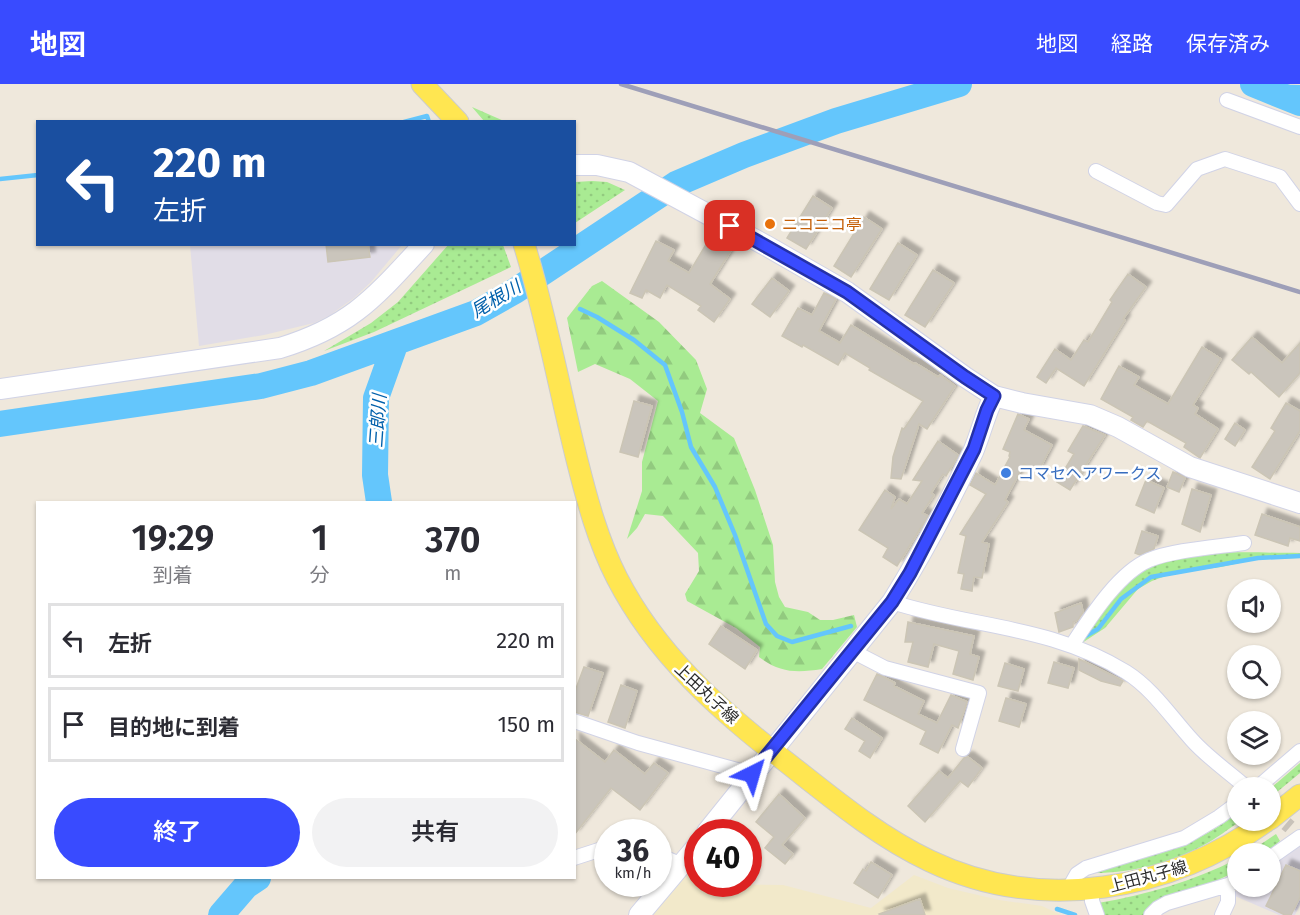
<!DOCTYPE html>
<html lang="ja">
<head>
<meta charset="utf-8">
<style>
  :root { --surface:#fff; --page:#f2f2f3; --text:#2b2b33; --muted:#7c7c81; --line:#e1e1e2; --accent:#394bff }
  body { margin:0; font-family:"Fira Sans","Noto Sans JP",sans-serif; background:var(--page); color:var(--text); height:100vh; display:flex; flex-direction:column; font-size:22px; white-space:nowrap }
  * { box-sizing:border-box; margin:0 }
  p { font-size:20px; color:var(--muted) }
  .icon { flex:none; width:33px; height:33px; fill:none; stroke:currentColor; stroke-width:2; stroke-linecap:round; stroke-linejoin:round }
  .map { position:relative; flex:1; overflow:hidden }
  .sheet { position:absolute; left:36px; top:417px; width:540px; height:378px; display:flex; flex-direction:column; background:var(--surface); border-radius:0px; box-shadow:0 2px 4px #0004 }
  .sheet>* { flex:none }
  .top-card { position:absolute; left:36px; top:36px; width:540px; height:126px; border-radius:0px; box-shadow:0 2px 4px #0004; background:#1a4fa0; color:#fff; overflow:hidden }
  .buttons { position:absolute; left:1227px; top:495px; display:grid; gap:12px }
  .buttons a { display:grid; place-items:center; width:54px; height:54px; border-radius:50%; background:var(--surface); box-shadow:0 2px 4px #0004; font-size:30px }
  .speed { position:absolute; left:594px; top:735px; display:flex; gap:12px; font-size:30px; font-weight:700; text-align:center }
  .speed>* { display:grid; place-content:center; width:78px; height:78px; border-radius:50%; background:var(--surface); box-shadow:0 2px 4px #0004; line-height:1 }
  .speed small { font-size:15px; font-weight:400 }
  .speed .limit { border:9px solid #d22; background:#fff; color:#111 }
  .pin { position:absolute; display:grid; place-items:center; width:51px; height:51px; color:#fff; margin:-26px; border-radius:12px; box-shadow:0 3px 9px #0006 }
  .me { position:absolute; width:66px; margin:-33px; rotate:40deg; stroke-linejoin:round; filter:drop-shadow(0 0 4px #0008) }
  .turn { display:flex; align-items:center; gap:21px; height:126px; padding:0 18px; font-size:27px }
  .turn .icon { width:78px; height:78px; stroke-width:2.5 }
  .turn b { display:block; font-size:42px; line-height:51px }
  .eta { display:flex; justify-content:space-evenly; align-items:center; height:102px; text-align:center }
  .eta b { font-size:36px; font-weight:600; line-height:42px }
  .action { display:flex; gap:12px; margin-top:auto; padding:12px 18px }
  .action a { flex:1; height:69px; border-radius:36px; background:var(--accent); color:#fff; font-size:24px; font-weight:600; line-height:69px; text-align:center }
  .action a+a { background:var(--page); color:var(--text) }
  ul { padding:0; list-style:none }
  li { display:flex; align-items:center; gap:18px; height:75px; margin:0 12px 9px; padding:0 6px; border:3px solid var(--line); border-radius:0px }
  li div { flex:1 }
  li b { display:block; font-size:22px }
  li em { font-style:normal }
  header { display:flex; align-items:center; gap:36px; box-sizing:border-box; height:84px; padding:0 30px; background:var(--accent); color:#fff }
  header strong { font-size:28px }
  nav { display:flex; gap:33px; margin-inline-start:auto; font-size:21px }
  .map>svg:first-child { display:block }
  .industrial { fill:#e1dde7 }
  .education { fill:#f2e9ca }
  .grass { fill:url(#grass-dots) }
  .forest { fill:url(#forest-firs) }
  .water { fill:url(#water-ripples) }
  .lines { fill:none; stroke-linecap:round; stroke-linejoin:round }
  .stream { stroke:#64c6fc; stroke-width:4.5 }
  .river { stroke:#64c6fc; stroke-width:26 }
  .building { fill:#cac5bc; stroke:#cbc5b5; stroke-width:1.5; filter:url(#shadow) }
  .street-tunnel { stroke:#c8c2b9; stroke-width:14; stroke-dasharray:14 7; stroke-linecap:butt }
  .street-casing { stroke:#d1d3e6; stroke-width:16 }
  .secondary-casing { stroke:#d1d3e6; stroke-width:22 }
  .primary-casing { stroke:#ccc; stroke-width:23 }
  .street { stroke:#fff; stroke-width:14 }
  .secondary { stroke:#fff; stroke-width:20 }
  .primary { stroke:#ffe651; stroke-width:21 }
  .rail { stroke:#9e9fb8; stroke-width:4.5 }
  .route-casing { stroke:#2531a6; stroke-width:15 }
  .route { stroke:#394bff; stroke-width:10 }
  .food-dot { fill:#e8710a; stroke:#fff; stroke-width:2 }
  .shop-dot { fill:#3f7fe0; stroke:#fff; stroke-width:2 }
  .labels { text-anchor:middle; stroke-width:5; stroke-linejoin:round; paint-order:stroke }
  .food-label { font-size:16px; fill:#c56008; stroke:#fff; text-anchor:start }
  .shop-label { font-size:16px; fill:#366cbe; stroke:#fff; text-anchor:start }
  .street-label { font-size:16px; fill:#2b2b2b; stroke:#fff }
  .water-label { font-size:18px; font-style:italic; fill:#0060ab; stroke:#fff }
</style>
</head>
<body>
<header>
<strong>地図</strong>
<nav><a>地図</a><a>経路</a><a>保存済み</a></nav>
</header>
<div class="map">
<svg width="1300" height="831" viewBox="0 0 1300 831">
  <defs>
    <pattern id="grass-dots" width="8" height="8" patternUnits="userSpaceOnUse" patternTransform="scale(1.5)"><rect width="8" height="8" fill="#a9eb93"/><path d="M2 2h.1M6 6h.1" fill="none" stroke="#92ca7f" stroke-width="1.8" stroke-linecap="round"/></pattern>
    <pattern id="forest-firs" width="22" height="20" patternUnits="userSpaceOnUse" patternTransform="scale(1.5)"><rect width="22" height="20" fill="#a9eb93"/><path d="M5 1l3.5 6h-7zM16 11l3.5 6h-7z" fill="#92ca7f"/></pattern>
    <pattern id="water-ripples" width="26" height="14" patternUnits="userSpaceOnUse" patternTransform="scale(1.5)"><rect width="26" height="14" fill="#64c6fc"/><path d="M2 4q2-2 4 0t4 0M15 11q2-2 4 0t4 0" fill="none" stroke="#57aad8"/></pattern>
    <filter id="shadow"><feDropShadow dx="5.5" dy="-5.5" stdDeviation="1.5" flood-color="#0004"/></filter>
  </defs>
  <rect width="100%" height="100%" fill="#efe8dc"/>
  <path class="industrial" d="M190,161H402L371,198L354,214L330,231L314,239L264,251L199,262Z
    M1300,762V821L1295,831H1279L1235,812L1236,807L1240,803L1270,802L1271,782Z"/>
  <path class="education" d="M689,786L697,788L698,800L783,801L871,824L914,791L948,804L999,816L1042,822L1061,831H651Z"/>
  <path class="grass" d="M472,23L504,37H484Z
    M592,97L607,98L625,106L575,139V98Z
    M449,160L503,161L511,183L374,248L324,267L371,239L398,218Z
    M1300,469V474L1258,475L1221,483L1171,490L1152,497L1138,505L1105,544L1082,559L1078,557C1096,534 1119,495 1145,482C1183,464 1258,469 1300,469Z
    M1300,679V689L1271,713V704Z
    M1237,730L1238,736L1241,737C1228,745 1216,755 1202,762C1172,779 1129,789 1095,789C1116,776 1143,775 1167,767C1192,759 1216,745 1237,730Z
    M1276,750L1280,757L1266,769L1246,770Z
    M1237,775V787L1195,807L1153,822L1143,831H1104L1098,823V819C1147,811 1193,797 1237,775Z"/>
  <path class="forest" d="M602,197L659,238L696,276L707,305L700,329L734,354L755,406L773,461L775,498L779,513L785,523L808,528L820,536H833L854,531L857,543L822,585C797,589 780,589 759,573L760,563L736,544L687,517L685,510L699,487L698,469L663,432L645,430L637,444L627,455L642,407V378L658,317L630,295L595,280L578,288L567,234L592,202Z"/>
  <path class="water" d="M1264,0L1300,1V15L1295,10Z"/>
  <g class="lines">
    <path class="stream" d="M404,38L427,32L429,38
      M0,95L38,91
      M580,225L597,233L634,256L665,281L682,328L691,363L715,403L735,451L766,540L777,552L792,558L851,542
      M1082,554L1098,545L1121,515L1151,493L1258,474L1300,472
      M1057,825L1075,831"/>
    <path class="river" d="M1253,0L1300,19
      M0,340L261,302L311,289L476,229L515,207L676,100L744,71L836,37L959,0
      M379,418L375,391L376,314L396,258
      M221,831L246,802L258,794"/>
  </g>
  <path class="building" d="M813,112L832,124L806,165L787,154Z
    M864,133L882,145L851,193L834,182Z
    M714,147L735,160L710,200L730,215L714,238L698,226L701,222L667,201L660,214L646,206L642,214L630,209L656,157L674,166L668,177L689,189Z
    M898,159L917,171L889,216L870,205Z
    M326,160H368L370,173L328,178Z
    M933,186L954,199L925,243L905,231Z
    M1128,190L1146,203L1123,235L1125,236L1084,302L1056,284L1046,299L1037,293L1055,265L1071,276L1084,256L1088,258L1112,218L1110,216Z
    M772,194L789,207L770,233L752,220Z
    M824,209L836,215L819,247L840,259L851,241L914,280L915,279L938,293L940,291L955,302L927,345L919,340L901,395L891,394L893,373L902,344L904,345L923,317L869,286L870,284L845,269L838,281L803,261L802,263L782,252L798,224L812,231Z
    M1252,253L1282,279L1300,259V289L1279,313L1251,288L1249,290L1232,276Z
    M1202,263L1221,275L1193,321L1198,324L1195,330L1218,345L1200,374L1184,363L1186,359L1147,337L1143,343L1131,336L1133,333L1101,315L1119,282L1139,293L1134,301L1168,320Z
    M634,317L652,322L638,373L620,368Z
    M1286,319L1300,327V347L1270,395L1252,383L1275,347L1271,344Z
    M1018,330L1029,335L1024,346L1052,361L1039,386H1035L1024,380L1005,416L1008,418L982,458L989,460L982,494L974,493L972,507L961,505L964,490L958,489L966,452L960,450L986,410L970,401L976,389L995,401L1010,373L1009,372L1010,368L1003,365Z
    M1235,339L1245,346L1235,362L1225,355Z
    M1083,342L1105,351L1070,406L1057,398L1074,370L1068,367Z
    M938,357L958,371L946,392L943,390L931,409L934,411L922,429L928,432L897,482L883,473L888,464L859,446L885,406L895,413L891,425L899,415L907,420L922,397L913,396Z
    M1173,388L1185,394L1179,408L1167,403Z
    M1146,396L1164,404L1154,429L1136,421Z
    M1192,405L1211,411L1200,448L1182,440Z
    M1262,430L1300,443V457L1290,454L1288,462L1255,451Z
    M1142,447L1158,452L1154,465L1140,471L1135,469Z
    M1081,519L1083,528L1078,536L1073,538V543L1059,548L1055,529Z
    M908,538L974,552L970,570L979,573L973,596L953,590L959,567L934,560L928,583L908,578L913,558H905Z
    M721,542L757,566L745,585L709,560Z
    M1079,575L1123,597L1120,602L1101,597L1079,586Z
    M1054,578L1074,584L1068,604L1048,599Z
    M1005,579L1024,585L1018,607L998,602Z
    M584,583L603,589L588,632L574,628V610Z
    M877,590L895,599L894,602L924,617L918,630L937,639L951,611L967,618L958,644L952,641L938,669L920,660L926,647L864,616Z
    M621,601L637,607L625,644L608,638Z
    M1006,614L1026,620L1019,643L999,637Z
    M852,634L882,654L870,674L859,667L865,657L845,645Z
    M574,654L605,678L614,666L645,690L654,679L668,689L640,726L611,704L574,751Z
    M968,673L982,684L968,703L960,697L925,738L908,722L939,687L948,694L964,674Z
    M779,710L805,734L782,761L793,770L785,780L765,764L774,753L756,738Z
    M871,778L892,791L878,814L854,799L863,785L866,787Z
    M1286,781L1300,787V813L1291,831H1285L1266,822Z
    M920,815L925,831H880L879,830Z"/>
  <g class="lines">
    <path class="street-tunnel" d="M1270,726L1290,743"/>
    <defs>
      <path id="street" d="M1227,16L1300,43
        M1096,87L1157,119L1166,121L1197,85L1225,75L1280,93L1300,120
        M892,518C973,544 1050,541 1126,588C1153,605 1171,633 1192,656C1208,674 1229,688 1247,704
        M1072,561C1090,534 1118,489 1149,476C1173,466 1217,463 1244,459
        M852,567L885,584L979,609L963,665
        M574,637L638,659L752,690
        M1257,704L1300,667
        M658,771L682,781
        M574,774L608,763
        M1270,774L1300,753
        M1068,806L1077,790L1086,784L1184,754L1219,733L1238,719
        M1092,806V817L1097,831
        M1151,831L1158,824L1167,819L1228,801L1238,796
        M1222,831L1228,818V801"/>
      <path id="secondary" d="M574,81H597L629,88L765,161L847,208L965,293L994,312L1022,319L1090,331L1118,343L1190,383L1300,419
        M0,305L280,264C352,242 375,213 424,160
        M707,748L892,518C922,470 949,419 973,368C981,349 985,330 994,312
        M639,831L698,761"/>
      <path id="primary" d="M422,0L458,38
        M524,160C546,231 559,304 577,376C587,416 598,457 617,494C656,570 719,626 785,677C831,713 877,752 930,777C1041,830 1171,807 1268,736
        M1270,735L1300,711"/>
    </defs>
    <use href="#street" class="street-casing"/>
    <use href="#secondary" class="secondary-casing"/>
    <use href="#primary" class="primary-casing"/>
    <use href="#street" class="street"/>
    <use href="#secondary" class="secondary"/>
    <use href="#primary" class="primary"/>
    <path class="rail" d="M621,0L1300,208"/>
  </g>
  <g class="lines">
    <defs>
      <path id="route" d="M730,142L847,208L965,293L994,312L987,326L974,365L910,489L892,518L870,545L752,690"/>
    </defs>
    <use href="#route" class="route-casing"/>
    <use href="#route" class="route"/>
  </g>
  <circle class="food-dot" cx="770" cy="140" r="6"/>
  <circle class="shop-dot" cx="1006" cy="389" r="6"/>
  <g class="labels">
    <g class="food-label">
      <text x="782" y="146">ニコニコ亭</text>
    </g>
    <g class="shop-label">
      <text x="1018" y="395">コマセヘアワークス</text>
    </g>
    <g class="street-label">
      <text transform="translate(707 609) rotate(43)" y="6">上田丸子線</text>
      <text transform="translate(1148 792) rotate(-15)" y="6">上田丸子線</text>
    </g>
    <g class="water-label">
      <text transform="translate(496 215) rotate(-31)" y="6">尾根川</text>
      <text transform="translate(378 337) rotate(-86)" y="6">三郎川</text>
    </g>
  </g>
</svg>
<div class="buttons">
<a><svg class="icon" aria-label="sound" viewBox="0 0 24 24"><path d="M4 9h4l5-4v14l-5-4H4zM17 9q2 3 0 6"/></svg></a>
<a><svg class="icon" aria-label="search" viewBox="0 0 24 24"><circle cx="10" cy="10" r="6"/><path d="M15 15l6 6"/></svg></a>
<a><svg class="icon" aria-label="layers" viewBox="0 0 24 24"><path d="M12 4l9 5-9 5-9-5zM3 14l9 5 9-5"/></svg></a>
<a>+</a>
<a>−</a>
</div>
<div class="speed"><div>36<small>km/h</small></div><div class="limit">40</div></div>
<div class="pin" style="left:730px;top:142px;background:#d93025"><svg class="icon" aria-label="arrive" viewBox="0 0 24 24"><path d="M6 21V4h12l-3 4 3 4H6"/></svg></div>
<svg class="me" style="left:752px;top:690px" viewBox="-20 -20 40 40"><path d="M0-17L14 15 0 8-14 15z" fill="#394bff" stroke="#fff" stroke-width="4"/></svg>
<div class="top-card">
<div class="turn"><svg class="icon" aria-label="left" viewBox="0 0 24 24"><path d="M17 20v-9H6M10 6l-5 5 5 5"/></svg><div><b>220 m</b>左折</div></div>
</div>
<section class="sheet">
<div class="eta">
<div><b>19:29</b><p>到着</p></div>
<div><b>1</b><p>分</p></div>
<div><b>370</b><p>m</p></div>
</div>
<ul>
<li><svg class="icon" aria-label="left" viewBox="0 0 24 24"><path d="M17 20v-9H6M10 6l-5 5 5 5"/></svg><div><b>左折</b></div><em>220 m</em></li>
<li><svg class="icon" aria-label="arrive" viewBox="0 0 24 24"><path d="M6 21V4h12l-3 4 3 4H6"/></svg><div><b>目的地に到着</b></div><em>150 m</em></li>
</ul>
<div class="action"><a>終了</a><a>共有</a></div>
</section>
</div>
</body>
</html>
